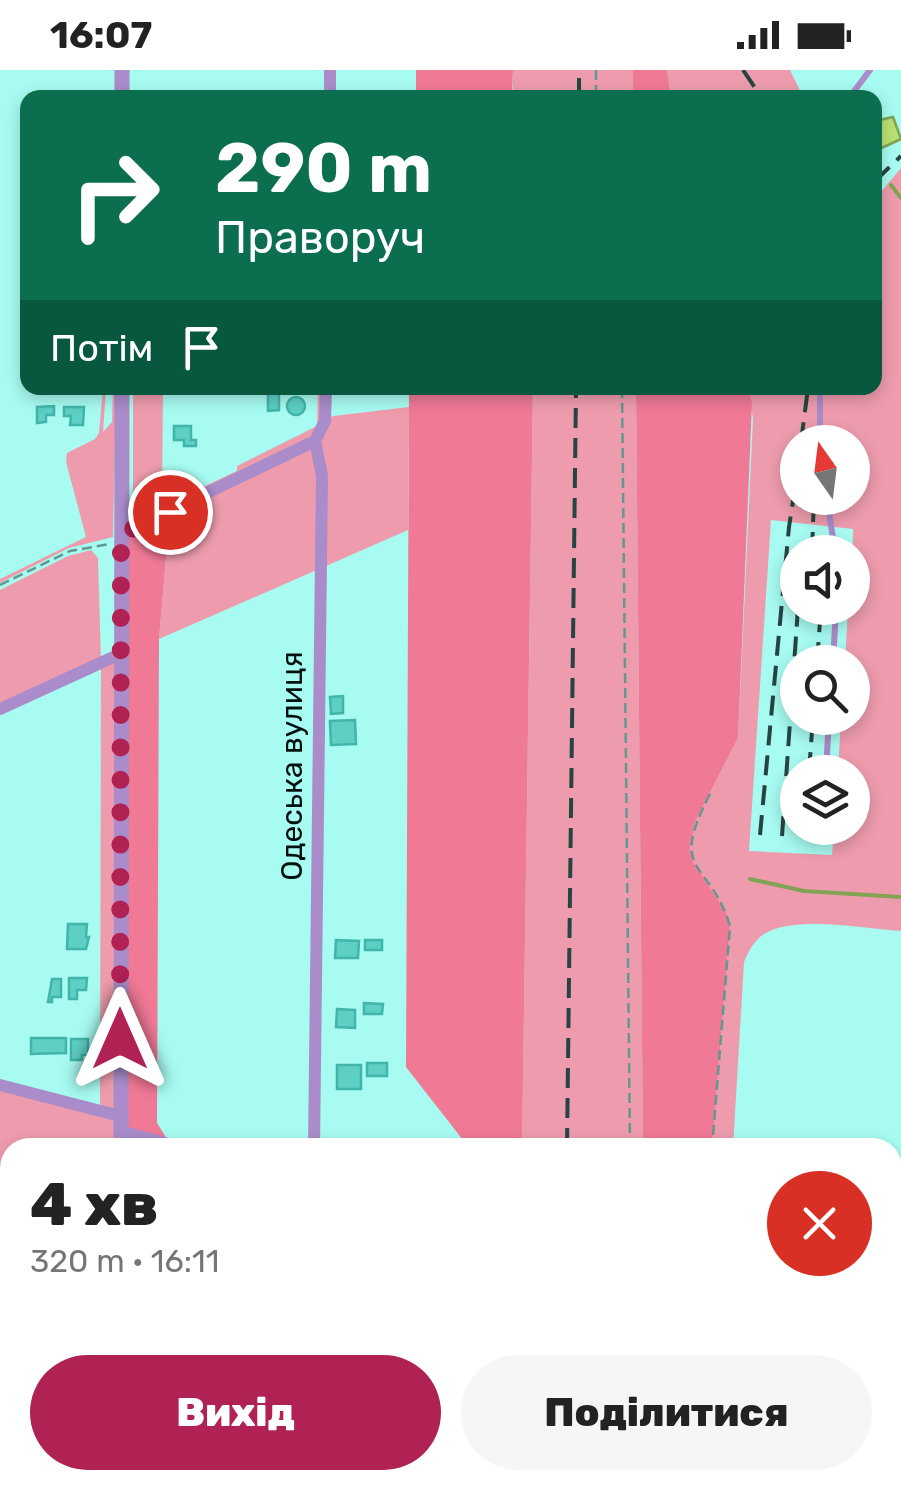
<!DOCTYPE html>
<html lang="uk">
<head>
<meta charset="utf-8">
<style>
  :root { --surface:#fff; --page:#f6f6f6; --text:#222; --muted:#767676; --accent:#b02154 }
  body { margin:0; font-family:Rubik,sans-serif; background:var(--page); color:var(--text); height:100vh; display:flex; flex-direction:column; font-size:38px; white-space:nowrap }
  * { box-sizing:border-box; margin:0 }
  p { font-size:32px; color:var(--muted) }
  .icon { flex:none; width:55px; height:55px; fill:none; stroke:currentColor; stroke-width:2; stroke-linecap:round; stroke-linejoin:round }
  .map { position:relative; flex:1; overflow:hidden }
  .sheet { position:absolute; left:0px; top:1068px; width:902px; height:352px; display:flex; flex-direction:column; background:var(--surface); border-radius:30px 30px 0 0; box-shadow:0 5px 15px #0003 }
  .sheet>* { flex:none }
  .guide { position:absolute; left:20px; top:20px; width:862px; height:305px; border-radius:20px; box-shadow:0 5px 15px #0003; background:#0b6e4f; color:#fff; overflow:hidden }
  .needle { width:65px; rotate:346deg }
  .fabs { position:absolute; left:780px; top:355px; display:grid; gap:20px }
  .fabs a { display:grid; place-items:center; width:90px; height:90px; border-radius:50%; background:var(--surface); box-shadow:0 5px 15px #0003; font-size:50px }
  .pin { position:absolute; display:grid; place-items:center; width:85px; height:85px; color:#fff; margin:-42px; border:5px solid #fff; border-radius:50%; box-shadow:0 2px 10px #0007 }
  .me { position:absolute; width:110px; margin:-55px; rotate:0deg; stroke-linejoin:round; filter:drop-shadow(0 0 8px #0008) }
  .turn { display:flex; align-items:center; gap:35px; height:210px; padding:0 30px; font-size:45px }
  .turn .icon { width:130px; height:130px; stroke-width:2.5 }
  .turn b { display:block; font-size:70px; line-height:85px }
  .then { display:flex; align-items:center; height:95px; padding:0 30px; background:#0003; gap:20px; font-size:38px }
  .round { display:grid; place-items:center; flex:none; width:105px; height:105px; border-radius:52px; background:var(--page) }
  .summary { display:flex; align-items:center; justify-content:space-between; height:170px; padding:0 30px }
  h1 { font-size:60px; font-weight:800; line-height:75px }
  .cta { display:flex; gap:20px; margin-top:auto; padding:20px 30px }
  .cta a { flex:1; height:115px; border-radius:60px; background:var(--accent); color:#fff; font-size:40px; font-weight:800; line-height:115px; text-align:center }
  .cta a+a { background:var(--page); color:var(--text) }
  .status { display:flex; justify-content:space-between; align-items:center; height:70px; padding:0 50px; background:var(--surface); direction:ltr }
  .status svg { height:28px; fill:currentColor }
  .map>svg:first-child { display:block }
  .green { fill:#ee9cad; fill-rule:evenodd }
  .forest { fill:#f07996 }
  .water { fill:#b9e272; stroke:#82a354; stroke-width:2.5 }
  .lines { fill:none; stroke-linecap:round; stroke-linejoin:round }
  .stream { stroke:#82a354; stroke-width:4 }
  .building { fill:#5ecfc3; stroke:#41b5aa; stroke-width:2.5 }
  .path { stroke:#619892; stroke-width:2.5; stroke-dasharray:10 5; stroke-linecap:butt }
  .service { stroke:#a98cc9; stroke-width:6 }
  .minor { stroke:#a98cc9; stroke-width:12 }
  .tertiary { stroke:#a98cc9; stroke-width:15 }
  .rail { stroke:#264542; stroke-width:4; stroke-dasharray:20 10; stroke-linecap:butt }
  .route { stroke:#b02154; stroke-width:18; stroke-dasharray:0 32.4 }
  .labels { text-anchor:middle; stroke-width:10; stroke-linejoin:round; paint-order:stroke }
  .street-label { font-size:30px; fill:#00100e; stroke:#a7fbf1 }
</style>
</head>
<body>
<div class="status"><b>16:07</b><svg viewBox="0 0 49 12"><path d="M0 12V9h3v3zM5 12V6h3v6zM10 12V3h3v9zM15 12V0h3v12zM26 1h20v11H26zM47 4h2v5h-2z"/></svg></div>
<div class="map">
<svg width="901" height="1418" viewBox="0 0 901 1418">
  <rect width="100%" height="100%" fill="#a7fbf1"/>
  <path class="green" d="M513,0H633V27H513Z
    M667,0H790L803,27H671Z
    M901,98V861C866,859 799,846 768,862C756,867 749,880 744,892L733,1077H712L730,856L693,792L690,778L695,752L738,668L753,349L748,318H875V129ZM798,372H852V428H798ZM771,450L853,459L852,538H848L845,592H852V648H841L838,702H852V758H834L832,785L749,781Z
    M103,318H106L103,362L112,352L113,318H116L113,467L69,478L0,513V509L86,467L66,392L67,383L95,369L99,363Z
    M133,318H163L162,436L237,401V396L317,356L318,318H320L321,350L313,366L145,448L137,446L133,436Z
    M533,318H636L643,1077L522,1078Z
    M409,337L408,460L159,569L170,442L305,378L325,351L333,346Z
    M91,480L98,488L101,592L120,584L121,1077L10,1078V1111L0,1107V1015L100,1040L101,594L0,639V520L68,486Z
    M517,1410H714L711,1418H517Z"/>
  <path class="forest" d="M416,0H513L512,27H416Z
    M633,0H667L671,27H633Z
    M409,318H533L522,1077H463V1070L406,997Z
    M636,318H748L752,333L738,668L695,752L690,778L693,792L725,841L730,856L712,1077H643Z
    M170,442L159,569L157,1053L172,1077H121V464Z"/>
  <path class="water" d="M893,47L901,69L875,81V51Z"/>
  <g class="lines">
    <path class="stream" d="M891,115L901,128
      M750,809L804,821L901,827"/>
  </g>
  <path class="building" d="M279,321V340L268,341V322Z
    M287 336a9 9 0 1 1 18 0a9 9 0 1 1-18 0Z
    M54,336V345H46V352L37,353V337Z
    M64,337H84L83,355H70L71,346H64Z
    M174,356H191V370H196V376H184V370H174Z
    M343,626V643L331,644L330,627Z
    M355,650L356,674L331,675L330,651Z
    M68,854H87L86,867H89L86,879H67Z
    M336,870L359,871L358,888H335Z
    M365,870H382V880H365Z
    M69,908H87L86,920H77V929H69Z
    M52,909H61V927H52V932H48Z
    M364,933L383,934L382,944H364Z
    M337,939L355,940V958L336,957Z
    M31,968H66V983L31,984Z
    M71,969H88V985H82V990H71Z
    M367,993H387V1006H367Z
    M337,995H361V1019H337Z"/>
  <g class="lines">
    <path class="path" d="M596,0V28
      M622,318L630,1078
      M0,515L70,481L110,474
      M710,724C667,806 710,789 730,856L712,1078
      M635,1410V1418
      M693,1418V1410"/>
    <path class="service" d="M849,28L870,0
      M820,372V318
      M827,428L835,482
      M833,592L836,538
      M826,702L829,648"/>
    <path class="minor" d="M330,28V0
      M121,464L315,371
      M0,639L120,584
      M0,1015L120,1046
      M120,1061L184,1078
      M314,1078L322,406L315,371L325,351L326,318
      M0,1107L10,1111
      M259,1410L273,1418"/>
    <path class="tertiary" d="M122,28V0
      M121,1078L122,318
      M123,1410V1418"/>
    <path class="rail" d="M743,0L762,28
      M579,28V0
      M875,111L901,86
      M801,372L808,318
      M812,482L814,428
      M817,592L821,538
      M809,702L813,648
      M760,765L789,457L798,398
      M782,766L798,538
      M804,767V758
      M567,1078L576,318
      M563,1418V1410"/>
  </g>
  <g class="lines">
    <path class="route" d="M120,969L121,464L170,442"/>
  </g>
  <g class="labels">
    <g class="street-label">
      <text transform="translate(292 696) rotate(-90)" y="10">Одеська вулиця</text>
    </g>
  </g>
</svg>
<div class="fabs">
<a><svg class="needle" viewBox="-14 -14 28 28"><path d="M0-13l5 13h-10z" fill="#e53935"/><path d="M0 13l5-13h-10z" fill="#767676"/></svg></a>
<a><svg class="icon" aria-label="sound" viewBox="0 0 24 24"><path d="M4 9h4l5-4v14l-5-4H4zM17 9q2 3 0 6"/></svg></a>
<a><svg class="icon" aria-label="search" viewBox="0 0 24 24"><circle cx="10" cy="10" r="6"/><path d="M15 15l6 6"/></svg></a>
<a><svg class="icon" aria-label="layers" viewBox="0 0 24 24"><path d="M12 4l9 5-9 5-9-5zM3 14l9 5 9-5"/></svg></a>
</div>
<div class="pin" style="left:170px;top:442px;background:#d93025"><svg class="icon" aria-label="arrive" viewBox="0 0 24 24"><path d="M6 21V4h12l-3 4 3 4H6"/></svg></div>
<svg class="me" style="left:120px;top:969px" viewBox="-20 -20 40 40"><path d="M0-17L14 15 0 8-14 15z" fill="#b02154" stroke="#fff" stroke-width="4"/></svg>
<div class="guide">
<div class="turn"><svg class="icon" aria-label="right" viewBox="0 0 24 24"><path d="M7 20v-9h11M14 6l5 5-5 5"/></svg><div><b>290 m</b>Праворуч</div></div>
<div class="then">Потім<svg class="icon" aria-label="arrive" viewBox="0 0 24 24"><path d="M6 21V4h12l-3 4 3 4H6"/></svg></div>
</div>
<section class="sheet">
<div class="summary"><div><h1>4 хв</h1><p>320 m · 16:11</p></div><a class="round" style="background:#d93025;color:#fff"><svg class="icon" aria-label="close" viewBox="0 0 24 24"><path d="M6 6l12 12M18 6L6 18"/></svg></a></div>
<div class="cta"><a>Вихід</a><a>Поділитися</a></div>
</section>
</div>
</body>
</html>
